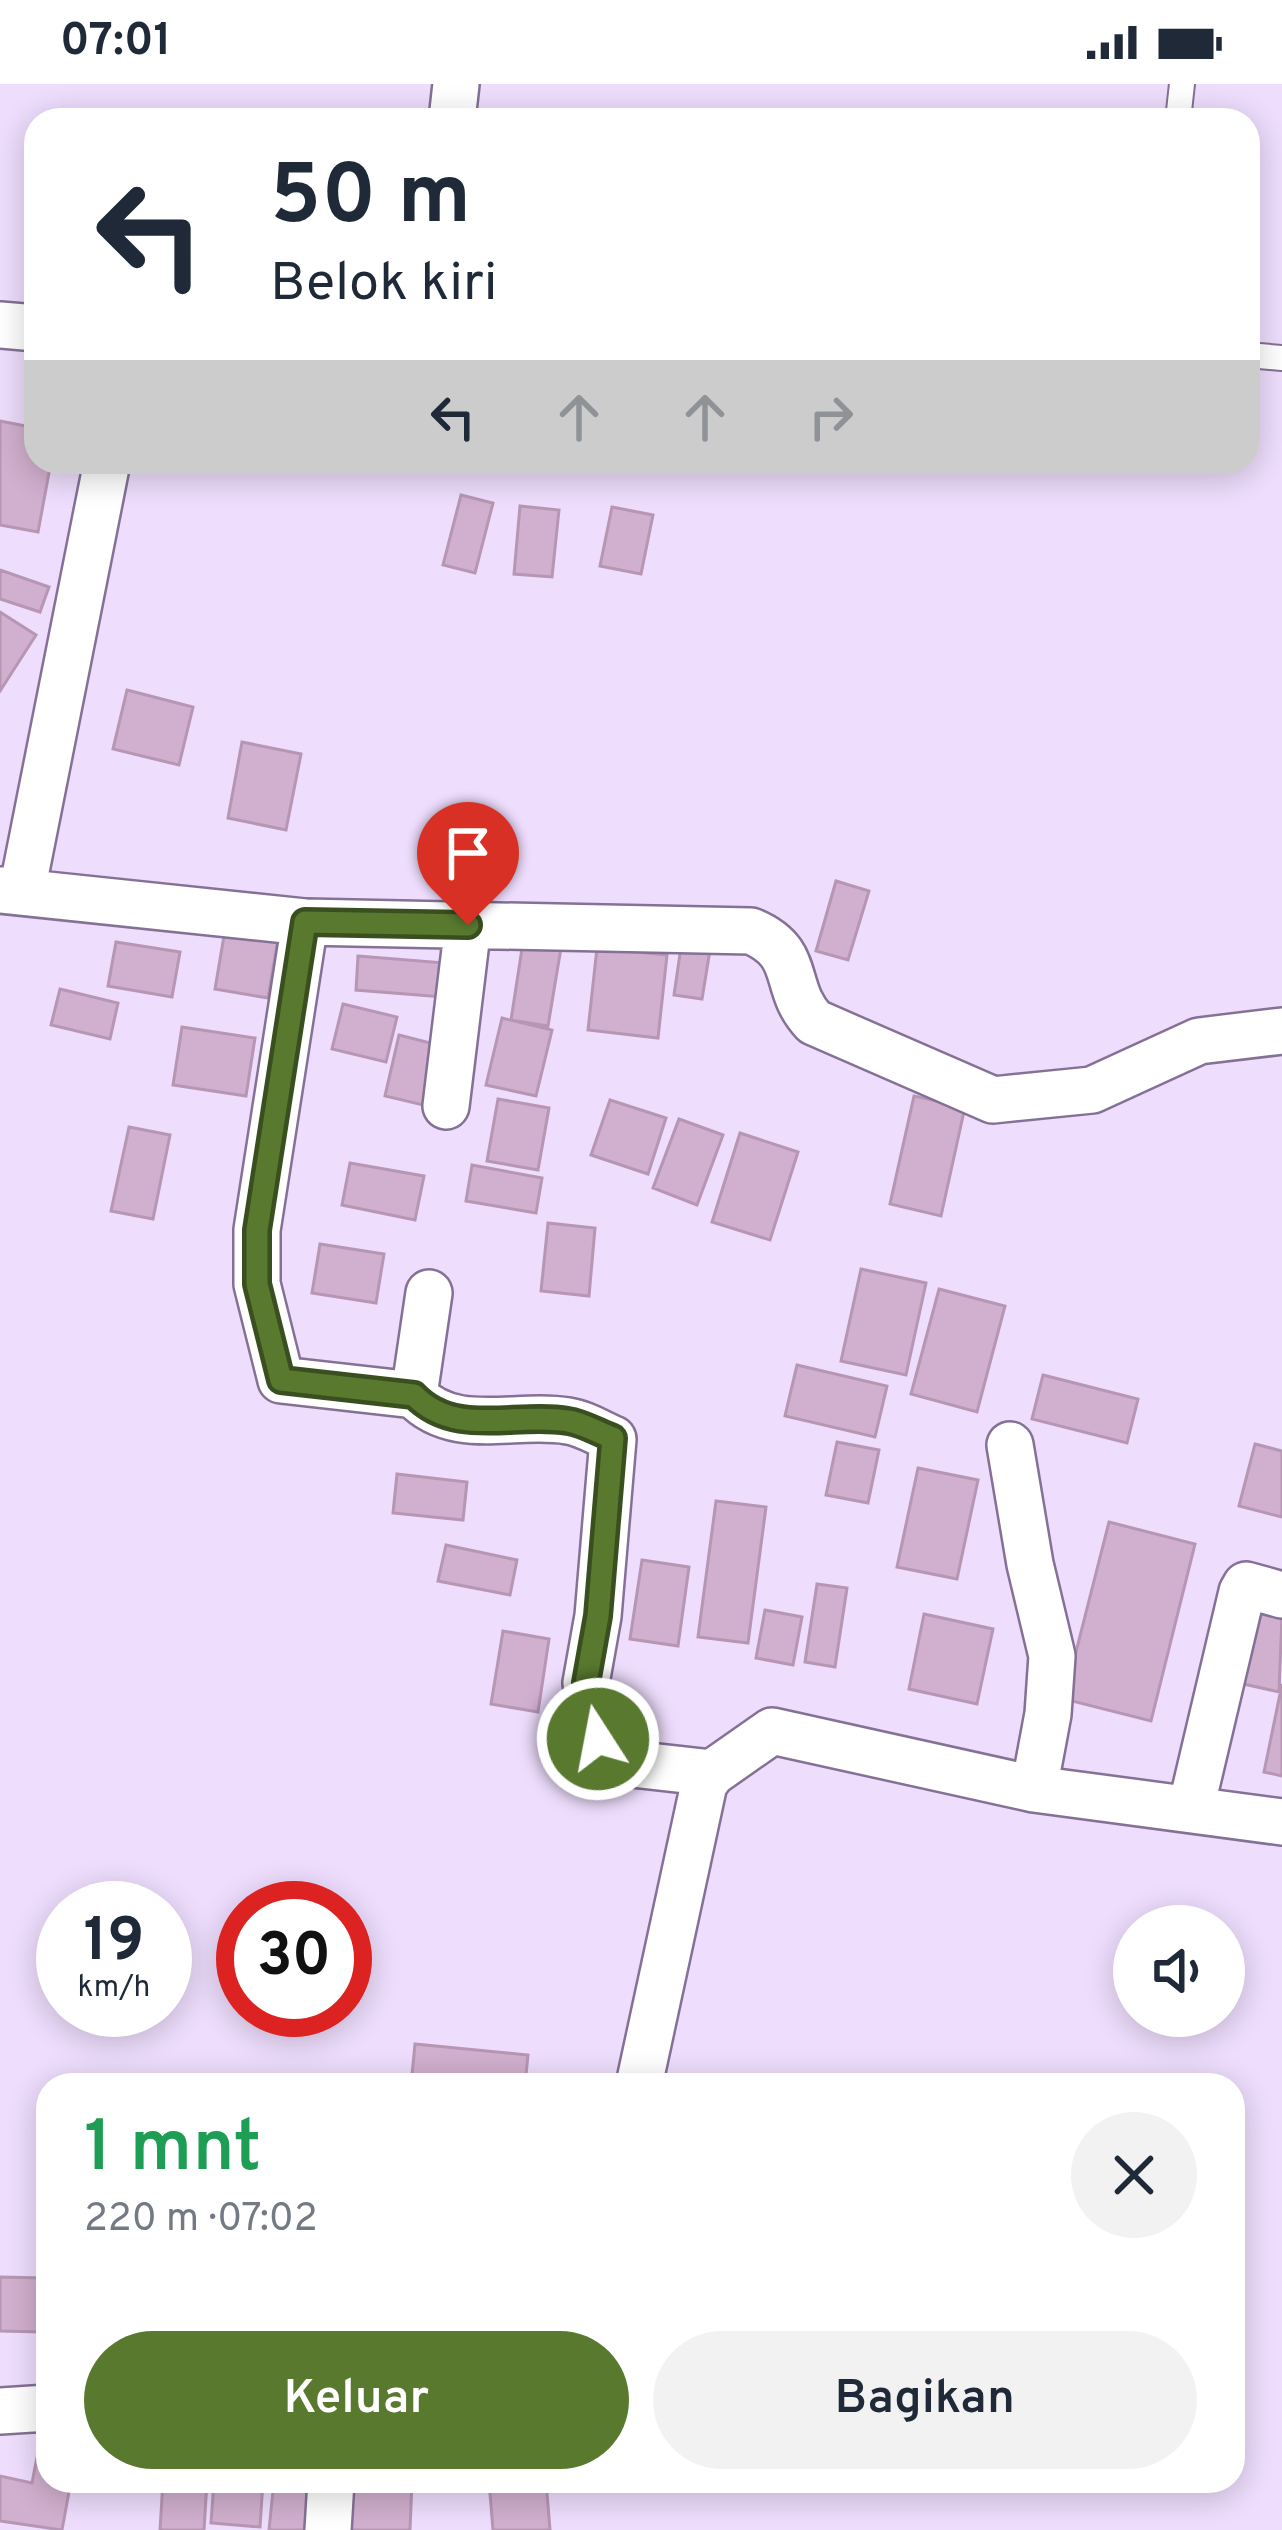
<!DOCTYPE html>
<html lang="id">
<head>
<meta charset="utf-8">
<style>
  :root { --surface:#fff; --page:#f2f2f3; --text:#1f2937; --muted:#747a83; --accent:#59792f }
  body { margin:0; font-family:Overpass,sans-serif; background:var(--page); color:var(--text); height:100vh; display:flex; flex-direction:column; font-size:45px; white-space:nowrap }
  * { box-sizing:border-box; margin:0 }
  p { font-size:39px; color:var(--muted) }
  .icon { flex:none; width:66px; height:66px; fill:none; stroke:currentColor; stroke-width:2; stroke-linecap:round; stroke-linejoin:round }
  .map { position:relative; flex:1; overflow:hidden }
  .details { position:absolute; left:36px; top:1989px; width:1209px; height:420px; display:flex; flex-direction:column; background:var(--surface); border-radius:36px; box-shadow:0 6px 30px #0003 }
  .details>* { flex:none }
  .top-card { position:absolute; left:24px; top:24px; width:1236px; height:366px; border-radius:36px; box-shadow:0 6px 30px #0003; background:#fff; color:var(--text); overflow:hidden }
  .fabs { position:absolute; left:1113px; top:1821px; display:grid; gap:24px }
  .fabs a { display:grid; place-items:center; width:132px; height:132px; border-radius:50%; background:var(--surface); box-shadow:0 6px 30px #0003; font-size:60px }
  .speed { position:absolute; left:36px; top:1797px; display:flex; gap:24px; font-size:60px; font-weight:700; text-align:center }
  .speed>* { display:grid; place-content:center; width:156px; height:156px; border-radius:50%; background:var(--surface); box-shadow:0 6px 30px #0003; line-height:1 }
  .speed small { font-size:30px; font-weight:400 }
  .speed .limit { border:18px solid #d22; background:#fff; color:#111 }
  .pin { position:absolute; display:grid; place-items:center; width:102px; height:102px; color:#fff; margin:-123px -51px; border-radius:50% 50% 50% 0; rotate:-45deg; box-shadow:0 0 12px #0007 }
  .pin .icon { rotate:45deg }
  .me { position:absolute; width:132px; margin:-66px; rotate:349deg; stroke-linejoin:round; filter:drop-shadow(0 0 9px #0008) }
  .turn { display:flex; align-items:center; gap:42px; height:252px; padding:0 48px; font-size:54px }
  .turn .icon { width:156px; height:156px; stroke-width:2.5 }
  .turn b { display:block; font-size:84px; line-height:102px }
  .lanes { display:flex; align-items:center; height:114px; padding:0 48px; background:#0003; justify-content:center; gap:60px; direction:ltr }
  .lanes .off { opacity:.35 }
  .round { display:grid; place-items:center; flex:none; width:126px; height:126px; border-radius:63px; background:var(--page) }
  .headline { display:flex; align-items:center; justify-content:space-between; height:204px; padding:0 48px }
  h1 { font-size:72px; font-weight:600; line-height:90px; color:#1e9e55 }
  .cta { display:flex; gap:24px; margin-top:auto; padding:24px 48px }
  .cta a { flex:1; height:138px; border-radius:72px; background:var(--accent); color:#fff; font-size:48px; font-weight:600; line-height:138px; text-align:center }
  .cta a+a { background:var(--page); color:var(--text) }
  .status { display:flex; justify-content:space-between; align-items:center; height:84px; padding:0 60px; background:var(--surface); direction:ltr }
  .status svg { height:33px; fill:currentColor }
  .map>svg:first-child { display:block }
  .building { fill:#d1afce; stroke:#b796b4; stroke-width:3 }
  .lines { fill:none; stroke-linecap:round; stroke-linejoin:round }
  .service-casing { stroke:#847195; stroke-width:28 }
  .minor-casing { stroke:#847195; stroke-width:50 }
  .service { stroke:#fff; stroke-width:24 }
  .minor { stroke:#fff; stroke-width:45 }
  .route-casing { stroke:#3a4f1f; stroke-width:30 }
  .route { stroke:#59792f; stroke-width:21 }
</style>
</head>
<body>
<div class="status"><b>07:01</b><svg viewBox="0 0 49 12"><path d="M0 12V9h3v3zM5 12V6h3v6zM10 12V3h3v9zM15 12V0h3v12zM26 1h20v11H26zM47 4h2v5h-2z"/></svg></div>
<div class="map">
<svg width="1282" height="2446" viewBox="0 0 1282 2446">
  <rect width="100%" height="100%" fill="#eeddfd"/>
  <path class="building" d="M0,337L36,344V378H51L38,448L0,441Z
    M461,411L493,419L475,489L443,481Z
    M520,422L559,426L552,493L514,490Z
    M612,423L653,431L641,490L600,482Z
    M0,486L49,503L40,528L0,515Z
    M0,528L36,551L0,607Z
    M127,606L193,623L179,681L113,665Z
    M242,658L301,670L286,746L228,734Z
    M836,797L869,807L848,876L816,867Z
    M226,840L279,849L268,914L215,905Z
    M682,856L711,860L702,915L674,911Z
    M116,858L180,868L172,913L108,902Z
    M523,858L561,864L548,942L511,936Z
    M597,864L667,871L658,954L588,946Z
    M358,872L458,880L455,914L356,906Z
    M60,905L118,919L110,955L51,941Z
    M343,920L397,933L386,978L332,965Z
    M502,934L552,946L536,1012L486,1001Z
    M182,943L255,954L246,1012L173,1001Z
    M399,951L450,964L436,1024L385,1012Z
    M914,1012L965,1023L941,1132L890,1120Z
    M498,1015L549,1024L538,1086L487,1077Z
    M610,1016L666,1034L648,1090L591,1071Z
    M679,1035L723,1051L697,1121L653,1104Z
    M129,1043L170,1051L153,1135L111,1127Z
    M740,1049L798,1068L770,1156L712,1138Z
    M350,1079L424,1092L415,1136L342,1121Z
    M472,1081L542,1094L536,1129L466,1117Z
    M548,1139L595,1144L589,1212L541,1207Z
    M320,1160L384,1170L376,1219L312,1209Z
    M861,1185L926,1199L906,1291L841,1277Z
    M939,1205L1005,1222L977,1328L911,1310Z
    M797,1281L887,1302L875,1353L785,1332Z
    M1043,1291L1138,1315L1127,1359L1032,1335Z
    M837,1358L879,1366L868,1419L826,1411Z
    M1255,1360L1282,1367V1433L1239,1422Z
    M918,1384L978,1396L957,1495L897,1483Z
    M397,1390L467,1398L463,1436L393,1429Z
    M716,1417L766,1423L748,1559L698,1553Z
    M1109,1438L1195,1460L1151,1637L1064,1615Z
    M446,1461L517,1476L510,1511L438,1497Z
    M642,1476L689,1483L678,1562L630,1555Z
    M817,1500L847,1504L835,1583L805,1578Z
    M1252,1524L1282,1531L1279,1608L1235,1598Z
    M765,1526L802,1533L793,1581L756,1574Z
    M924,1530L993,1545L977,1620L909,1605Z
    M503,1547L549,1555L538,1628L491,1620Z
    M1282,1600V1692L1264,1688Z
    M415,1960L528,1971L525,2001H411Z
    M0,2193L43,2194L42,2248L0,2247Z
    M43,2342L48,2343V2397H71L62,2446L0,2437V2392L32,2399Z
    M163,2397H207L204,2446H160Z
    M214,2397H263L260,2443L211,2439Z
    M274,2397H318L314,2446H269Z
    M351,2397H412L410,2446H349Z
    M489,2397H546L550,2446H493Z"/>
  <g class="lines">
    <defs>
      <path id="service" d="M1178,36L1182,0
        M1248,271L1282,274"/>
      <path id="minor" d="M452,36L456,0
        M0,241L36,244
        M0,806L305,838L751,847C804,869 781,903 814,938L993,1016L1092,1006L1199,957L1282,947
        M22,807L107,378
        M305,838L257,1146V1200L281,1296L414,1311C455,1354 515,1328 568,1337C583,1339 599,1349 613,1355L598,1532L586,1599L598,1655L604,1666L623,1679L712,1689
        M446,1022L468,841
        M414,1311L429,1209
        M1010,1361L1030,1480L1052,1572L1048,1630L1034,1705
        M1191,1724L1242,1508L1246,1501L1282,1511
        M639,2001L704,1700L712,1689L772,1647L1034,1705L1282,1738
        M0,2327L48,2324
        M328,2446L331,2397"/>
    </defs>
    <use href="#service" class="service-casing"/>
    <use href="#minor" class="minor-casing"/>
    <use href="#service" class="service"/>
    <use href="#minor" class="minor"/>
  </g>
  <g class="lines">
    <defs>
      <path id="route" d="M468,841L305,838L257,1146V1200L281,1296L414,1311C455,1354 516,1328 568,1337C583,1339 599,1349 613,1354L598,1532L586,1599L598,1655"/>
    </defs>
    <use href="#route" class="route-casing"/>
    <use href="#route" class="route"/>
  </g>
</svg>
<div class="fabs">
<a><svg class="icon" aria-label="sound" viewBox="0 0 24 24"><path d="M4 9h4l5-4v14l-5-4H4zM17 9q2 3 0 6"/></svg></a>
</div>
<div class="speed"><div>19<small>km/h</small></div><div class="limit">30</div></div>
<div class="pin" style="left:468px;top:841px;background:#d93025"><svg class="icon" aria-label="arrive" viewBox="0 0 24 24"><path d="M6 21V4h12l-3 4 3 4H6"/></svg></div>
<svg class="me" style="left:598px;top:1655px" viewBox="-20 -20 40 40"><circle r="17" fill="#59792f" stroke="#fff" stroke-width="3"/><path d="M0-11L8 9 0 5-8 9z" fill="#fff"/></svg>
<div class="top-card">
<div class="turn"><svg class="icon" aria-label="left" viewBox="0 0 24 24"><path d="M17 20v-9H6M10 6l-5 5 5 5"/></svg><div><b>50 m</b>Belok kiri</div></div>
<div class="lanes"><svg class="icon" aria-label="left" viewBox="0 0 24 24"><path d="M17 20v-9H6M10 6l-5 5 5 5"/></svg><svg class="icon off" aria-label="ahead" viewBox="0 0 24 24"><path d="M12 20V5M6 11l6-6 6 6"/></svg><svg class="icon off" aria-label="ahead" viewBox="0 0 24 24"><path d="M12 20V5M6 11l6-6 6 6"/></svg><svg class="icon off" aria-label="right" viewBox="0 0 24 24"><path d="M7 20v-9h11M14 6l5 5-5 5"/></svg></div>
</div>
<section class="details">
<div class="headline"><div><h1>1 mnt</h1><p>220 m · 07:02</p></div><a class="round"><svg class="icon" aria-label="close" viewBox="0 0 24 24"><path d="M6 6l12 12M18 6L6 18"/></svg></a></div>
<div class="cta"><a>Keluar</a><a>Bagikan</a></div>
</section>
</div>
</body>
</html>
